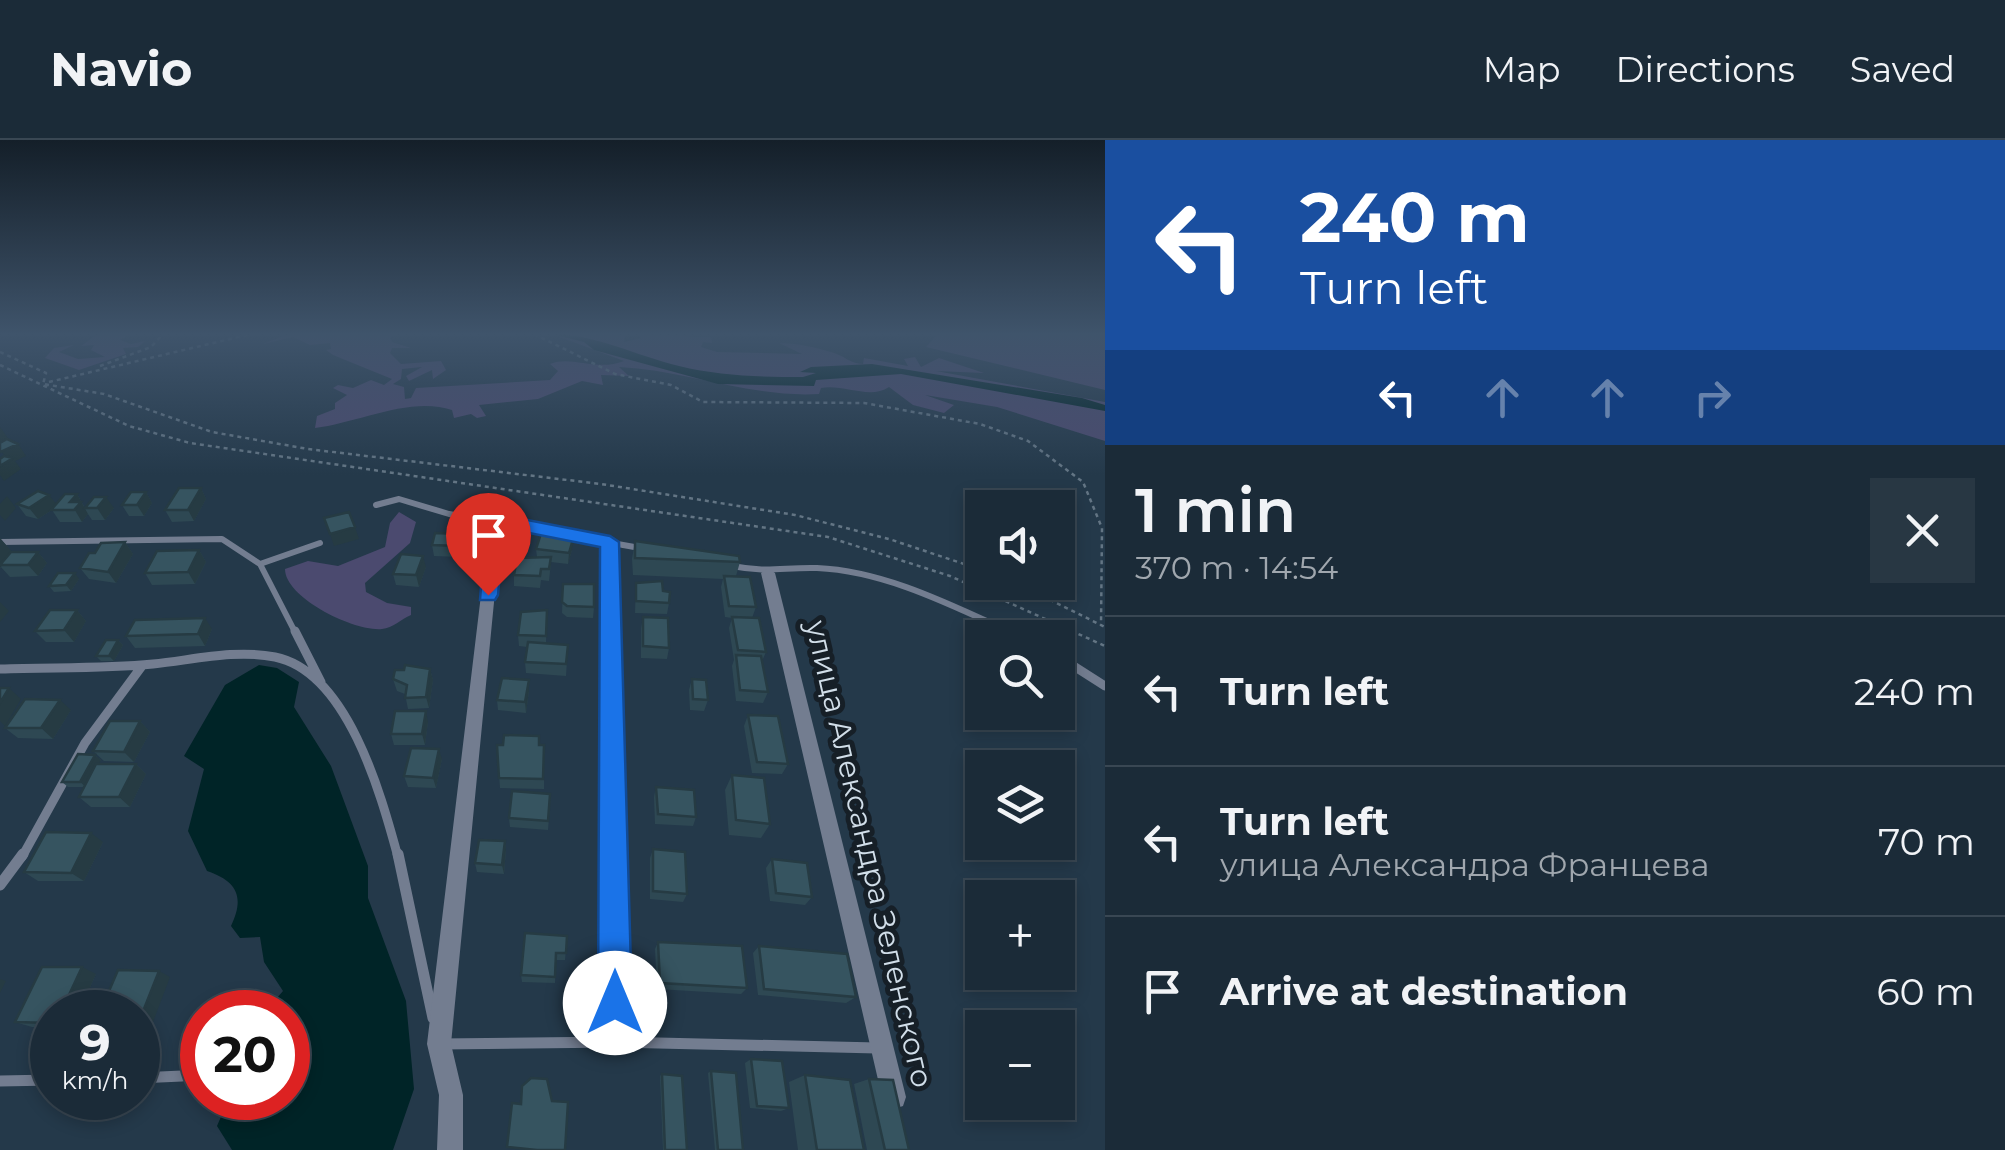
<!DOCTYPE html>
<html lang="en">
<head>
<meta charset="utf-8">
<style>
  :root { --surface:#1b2b38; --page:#283743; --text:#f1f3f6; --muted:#a0a7ae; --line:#394753 }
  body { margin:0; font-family:Montserrat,sans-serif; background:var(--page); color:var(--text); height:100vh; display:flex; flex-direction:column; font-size:38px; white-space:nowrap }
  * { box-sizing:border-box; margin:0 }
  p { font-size:32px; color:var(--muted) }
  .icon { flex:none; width:55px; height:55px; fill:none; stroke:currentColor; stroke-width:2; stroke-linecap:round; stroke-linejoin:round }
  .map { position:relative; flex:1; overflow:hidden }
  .side { display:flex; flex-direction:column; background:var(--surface); width:900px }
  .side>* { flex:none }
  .banner { background:#1a4fa0; color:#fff; overflow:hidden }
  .controls { position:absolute; left:965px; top:350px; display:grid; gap:20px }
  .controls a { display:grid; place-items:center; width:110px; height:110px; border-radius:0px; background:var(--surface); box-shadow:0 5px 15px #0003,0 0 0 2px var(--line); font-size:50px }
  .speed { position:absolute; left:30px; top:850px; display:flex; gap:20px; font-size:50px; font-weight:700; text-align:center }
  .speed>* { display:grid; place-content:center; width:130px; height:130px; border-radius:50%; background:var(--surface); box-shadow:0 5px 15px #0003,0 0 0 2px var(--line); line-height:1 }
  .speed small { font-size:25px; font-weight:400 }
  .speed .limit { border:15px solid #d22; background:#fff; color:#111 }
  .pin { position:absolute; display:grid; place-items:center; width:85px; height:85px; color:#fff; margin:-102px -42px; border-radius:50% 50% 50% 0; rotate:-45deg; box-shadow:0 0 10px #0007 }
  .pin .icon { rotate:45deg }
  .me { position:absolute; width:110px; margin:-55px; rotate:0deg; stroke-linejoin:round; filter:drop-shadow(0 0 8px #0008) }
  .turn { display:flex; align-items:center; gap:35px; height:210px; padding:0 30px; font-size:45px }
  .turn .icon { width:130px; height:130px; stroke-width:2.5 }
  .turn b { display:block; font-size:70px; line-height:85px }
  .lanes { display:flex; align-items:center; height:95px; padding:0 30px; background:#0003; justify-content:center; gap:50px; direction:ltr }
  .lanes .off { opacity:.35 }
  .round { display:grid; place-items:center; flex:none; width:105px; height:105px; border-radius:0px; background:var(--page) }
  .head { display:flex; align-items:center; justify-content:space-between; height:170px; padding:0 30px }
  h1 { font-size:60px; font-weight:600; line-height:75px }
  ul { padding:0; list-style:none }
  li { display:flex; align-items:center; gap:30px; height:150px; padding:0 30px; border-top:2px solid var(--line) }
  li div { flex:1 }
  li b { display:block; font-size:38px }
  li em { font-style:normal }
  header { display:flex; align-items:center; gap:60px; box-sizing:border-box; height:140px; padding:0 50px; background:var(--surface); border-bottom:2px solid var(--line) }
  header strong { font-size:48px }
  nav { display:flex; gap:55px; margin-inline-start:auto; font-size:35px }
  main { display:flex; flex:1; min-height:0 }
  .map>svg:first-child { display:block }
  .green { fill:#4b4a6f }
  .water { fill:#002427 }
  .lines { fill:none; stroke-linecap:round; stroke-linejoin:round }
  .path { stroke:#637584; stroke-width:2.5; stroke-dasharray:4 4; stroke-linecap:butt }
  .lane-far2 { stroke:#737d90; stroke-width:6 }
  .lane-far1 { stroke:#737d90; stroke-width:9 }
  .lane { stroke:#737d90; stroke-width:11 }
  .street { fill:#737d90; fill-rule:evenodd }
  .wall { fill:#2e4853 }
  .shaded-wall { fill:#263b43 }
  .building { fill:#365460; stroke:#263b43; stroke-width:2.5 }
  .route { fill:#1a73e8; stroke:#114b97; stroke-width:2.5 }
  .labels { text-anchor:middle; stroke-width:10; stroke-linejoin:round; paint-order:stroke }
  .near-street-label { font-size:30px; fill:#d1dee9; stroke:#161f27 }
</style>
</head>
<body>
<header>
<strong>Navio</strong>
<nav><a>Map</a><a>Directions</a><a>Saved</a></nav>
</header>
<main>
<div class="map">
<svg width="1105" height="1010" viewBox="0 0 1105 1010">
  <rect width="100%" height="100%" fill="#24394a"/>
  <path class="green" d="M98,194H130L120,200L131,204L145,201L138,207L123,208L126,214L79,230L45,218L54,208L74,205L59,212L78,219L105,217L91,210L94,205L81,206Z
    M288,194H399L390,197L392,202L411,208H392L390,213L401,224L441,221L446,230L433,239L432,230L409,241L406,236L422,227L402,229L401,239L393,244L404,247L405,259L411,258L416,248L550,240L558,231L550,224C571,215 597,232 624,221L552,194H618L625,196L624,202L641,198L639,194C664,194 687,197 711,197L712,203L703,202L701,207L717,212L802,214L779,203C797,203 814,207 831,212C844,215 850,224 863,224L864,218L908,226L904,219L915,217L921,227L939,218L984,233L936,231L1105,262V301L997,267L925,255L954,265L944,273L913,265L889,247C870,260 844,244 821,248L819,254C750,258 686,230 619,227L629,236L601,235L603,245L582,241L538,259L479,265L486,276L477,278L471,274L454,278L452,270C410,256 358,283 315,288L317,276L335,269V263L347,255L333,248L338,245L353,248L371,240L384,245L392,239L333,215L326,210L331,209L330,203L310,205L293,197L263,204Z
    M938,194H1105V250L926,207Z
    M399,372L416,382L410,403L365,443L366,452L387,463L411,467V475C401,479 393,488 382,489C355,492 285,458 285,429L308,421L338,426L385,407L390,383Z"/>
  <path class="water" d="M552,194C595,194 637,216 679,226C720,236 761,237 803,237L816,233L800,232L811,227L872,224L1082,258L1105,265V271L901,234L816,240L814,246L718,244L594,210L584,202Z
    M259,525L277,528L299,542L294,567L331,626L368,726V758L406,861L414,949L393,1010H232L217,986L229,958H288V872H265L283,851L264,822L260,797L240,798L231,786C245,757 237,741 207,731L188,691L204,629L184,616L225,545Z"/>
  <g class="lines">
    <path class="path" d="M534,194L615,234L671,245L703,262L864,263L980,284L1028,301L1083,342L1102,388L1101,485
      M0,212L46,233L43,244L104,254L212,292L308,309L601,344L795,375L889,399L982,430
      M0,225L129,286L190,303L828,397L950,436L1105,506
      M100,226L151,207L163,194
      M49,242L251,194
      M1014,442L1105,487"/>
    <path class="lane-far2" d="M376,365L399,359L449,374L640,408
      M0,402L222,399L260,424L296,494
      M610,402L611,494
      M260,424L320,403
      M732,426C768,433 784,427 817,428C886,431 953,466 1015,494"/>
    <path class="lane-far1" d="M295,491L321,542
      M611,491L614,717
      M1010,491L1025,498
      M1058,516L1105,546
      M0,529C51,527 102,529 153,524C193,520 235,509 275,517C348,532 381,655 398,717
      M22,717L85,603L142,526"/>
    <path class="lane" d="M398,714L433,878
      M614,714L616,902
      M0,745L23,714
      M441,904L616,902L877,908
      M138,938L182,936
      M0,941L52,940"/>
    <path class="street" d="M496,376L502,380L451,904L463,955V1010H437L439,955L427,904L490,380Z
      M768,428L775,433L906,957L903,966L894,969L885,966L882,957L761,433Z"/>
  </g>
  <path class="wall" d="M201,348L206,359L194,381L172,382L165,370Z
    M146,352L152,363L144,376H129L122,365Z
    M77,354L85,368H114L105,380H92L88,374L82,382H60L52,370L38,379L26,376L17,364H56Z
    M0,398L12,412H38L47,423L38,436L10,437L1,427L0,428Z
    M567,398L572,410L568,424L551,422L549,441L541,440L540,448L514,446V435L537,417L536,409Z
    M635,401L740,422L736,436L756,467L752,478L766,512L762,521L768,552L763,563L736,561L732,526L734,520L729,488L732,478L725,477L721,447L723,439L633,435L632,419Z
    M125,402L133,414L116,443L89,439L80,428L95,413Z
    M432,405L462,406L460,417L434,416Z
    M199,410L206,422L195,444L152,445L145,433Z
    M426,427L419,447L396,445L393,434Z
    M79,439L71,451L54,452L49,446Z
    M636,443L663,451L669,463L667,474L635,473Z
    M563,444L594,467L593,478L567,477L562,473Z
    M77,470L86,481L74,502H46L35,491Z
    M547,470L546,503L568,505L566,536L526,533L525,522L528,507L519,506L518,495Z
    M643,477L669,508L667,519L641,518V488Z
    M212,489L205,506L135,508L126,496Z
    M118,500L123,505L114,521H101L96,516Z
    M430,529L433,540L429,568L408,569L405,554L397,551L393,539Z
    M692,539L708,560L704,571L690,570L689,550Z
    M529,540V551L526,573L498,570L497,560Z
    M71,570L53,599L18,598L5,588Z
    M748,575L788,624L782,634L752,633L744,586Z
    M140,581L150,592L134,622L104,621L93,611Z
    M428,582L425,605H394L391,594Z
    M497,605H544V649L500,648Z
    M95,615L101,620L98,624H136L146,634L130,667H91L79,657L84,647H68L62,642Z
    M442,619L436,648L408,647L404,636Z
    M732,635L770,684L761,698L729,695L725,650Z
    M656,647L696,677L693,686L655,684L654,657Z
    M550,664L548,690L510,687L509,678Z
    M505,701L506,710L504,734L477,732L475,723Z
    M103,702L84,741H38L24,732Z
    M653,709L687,754L683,762L650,759V718Z
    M772,719L812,757L805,765L770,761L766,728Z
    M567,796L565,820H556L555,843L522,842L521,835Z
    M658,802L747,848L741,854L657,849L655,809Z
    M759,806L856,857L846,863L758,855L753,813Z
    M96,834L79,872H52V888L32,887L15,882Z
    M751,919L789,968L781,971L750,968L745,923Z
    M711,931L743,1010H715L708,933Z
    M662,934L687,1010H663L660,936Z
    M805,935L864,1010H798L789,942Z
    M869,939L909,1010H867L854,944Z"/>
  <path class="shaded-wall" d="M0,287L12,304L0,309Z
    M18,304L26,316L15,321L21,329L4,341L0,335V326L8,321L2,312Z
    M201,348L206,359L194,381L188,370Z
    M146,352L152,363L144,376L137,365Z
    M77,354L88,374L82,382L70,362Z
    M49,355L58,366L38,379L29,368Z
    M7,356L16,368L5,381L0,375V364Z
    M106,357L114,368L105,380L97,368Z
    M355,387L359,399L334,406L330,394Z
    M461,394L462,406L460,417L458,406Z
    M0,398L13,413L0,428Z
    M573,399L572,410L568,424L569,413Z
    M125,402L133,414L116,443L108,432Z
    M199,410L206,422L195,444L188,432Z
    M38,412L47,423L38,436L28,425Z
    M423,416L426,427L419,447L416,435Z
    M75,433L79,439L71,451L66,445Z
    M0,462L9,471L0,482Z
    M77,470L86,481L74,502L64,490Z
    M205,478L212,489L205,506L198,494Z
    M118,500L123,505L114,521L109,516Z
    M430,529L433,540L429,568L426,557Z
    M529,540V551L526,573L525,562Z
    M9,548L21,559L5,586L0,581V563Z
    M60,560L71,570L53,599L41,588Z
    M426,571L428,582L425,605L422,594Z
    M140,581L150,592L134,622L124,612Z
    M439,609L442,619L436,648L433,638Z
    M95,615L101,620L86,647L80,642Z
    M136,624L146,634L130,667L119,657Z
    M91,693L103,702L84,741L71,733Z
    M505,701L506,710L504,734L502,725Z
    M82,827L96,834L79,872H61Z
    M159,831L170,837L150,890L138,885Z
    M0,839L6,841L0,853Z"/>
  <path class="building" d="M7,299L18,304L0,312V303Z
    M4,316L13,318L0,326V319Z
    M179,348H201L188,370H165Z
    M38,351L49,355L29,368L17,364Z
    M131,352H146L137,365H122Z
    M65,354H77L70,362H81L74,370H51Z
    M94,357H106L97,368H85Z
    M349,372L355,387L330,394L324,378Z
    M543,387L567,390L565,398L573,399L569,413L536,409Z
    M435,393L461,394L458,406L432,405Z
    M635,401L739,416L740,422L635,418Z
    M125,402L108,432L80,428L89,413H95L101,403Z
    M199,410L188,432L145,433L157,411Z
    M11,412H38L28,425H0Z
    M401,414L423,416L416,435L393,434Z
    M551,417L549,429H541L540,436L514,435L517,418Z
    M58,433H75L66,445L49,446Z
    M724,436L750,437L756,467L729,466Z
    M662,441L663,451L670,452L669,463L636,461V443Z
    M563,444H594V467L567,466L562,462Z
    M50,470H77L64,490L35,491Z
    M547,470L546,496L518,495L521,472Z
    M643,477L668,478L669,508L643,506Z
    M732,477L759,478L766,512L738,510Z
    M205,478L198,494L126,496L135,480Z
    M106,500H118L109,516H96Z
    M528,502L568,505L566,524L525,522Z
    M736,515L761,516L768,552L740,550Z
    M405,525L430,529L426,557L405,558L407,545L393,539L395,530H404Z
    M502,538L529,540L525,562L497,560Z
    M692,539L706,540L708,560L693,559Z
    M0,548H9L0,563Z
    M25,559L60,560L41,588H5Z
    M395,571H426L422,594H391Z
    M748,575L778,576L788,624L757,622Z
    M110,581H140L124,612L93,611Z
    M504,595L539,596V605H544L543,639L499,638L497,605H503Z
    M411,608L439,609L433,638L404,636Z
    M78,614L95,615L80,642H62Z
    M96,624H136L119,657H79Z
    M732,635L764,638L770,684L736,680Z
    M656,647L694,650L696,677L658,674Z
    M512,651L550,654L548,681L509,678Z
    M46,692L91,693L71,733L24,732Z
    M479,700L505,701L502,725L475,723Z
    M653,709L685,712L687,754L653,751Z
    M772,719L807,723L812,757L776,753Z
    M525,793L567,796L566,813H556L555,837L521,835Z
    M658,802L742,806L747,848L660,843Z
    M759,806L847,814L856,857L764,849Z
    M42,827H82L61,872H52V883L15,882Z
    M118,830L159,831L138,884V872H100Z
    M751,919L782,921L789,968L757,966Z
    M711,931L736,933L743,1010H718Z
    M662,934L682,936L687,1010H665Z
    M805,935L850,940L864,1010H817Z
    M531,938L547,939L552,961L568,962L565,1010H537L507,1007L512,963L521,964L522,946Z
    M869,939L893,940L909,1010H885Z"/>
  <linearGradient id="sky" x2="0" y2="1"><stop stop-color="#141f29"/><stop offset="0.58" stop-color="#3f546b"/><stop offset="1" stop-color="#3f546b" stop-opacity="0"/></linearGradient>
  <rect width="1105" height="335" fill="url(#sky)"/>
  <path class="route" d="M496,374L610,396L619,402L632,863L627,875L615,880L603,875L598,863L600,407L504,388L498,455L495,460H480L486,380Z"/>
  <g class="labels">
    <g class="near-street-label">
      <text transform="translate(869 714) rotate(77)" y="10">улица Александра Зеленского</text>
    </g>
  </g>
</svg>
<div class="controls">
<a><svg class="icon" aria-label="sound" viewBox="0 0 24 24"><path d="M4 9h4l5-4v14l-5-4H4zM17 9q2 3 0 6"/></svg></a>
<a><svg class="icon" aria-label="search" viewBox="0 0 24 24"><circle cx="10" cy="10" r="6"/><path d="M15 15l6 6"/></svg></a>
<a><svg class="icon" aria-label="layers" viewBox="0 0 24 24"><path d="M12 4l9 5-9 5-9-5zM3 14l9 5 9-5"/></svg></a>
<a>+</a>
<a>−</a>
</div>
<div class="speed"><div>9<small>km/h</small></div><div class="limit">20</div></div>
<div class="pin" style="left:488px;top:455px;background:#d93025"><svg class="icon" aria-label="arrive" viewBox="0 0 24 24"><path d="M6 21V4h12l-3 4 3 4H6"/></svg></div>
<svg class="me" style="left:615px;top:863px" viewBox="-20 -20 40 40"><circle r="19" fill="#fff"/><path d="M0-13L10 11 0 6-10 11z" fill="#1a73e8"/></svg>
</div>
<section class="side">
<div class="banner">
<div class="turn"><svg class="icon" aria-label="left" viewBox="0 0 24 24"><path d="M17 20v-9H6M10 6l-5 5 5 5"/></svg><div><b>240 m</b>Turn left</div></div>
<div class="lanes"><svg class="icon" aria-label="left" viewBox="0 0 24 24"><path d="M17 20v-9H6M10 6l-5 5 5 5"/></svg><svg class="icon off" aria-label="ahead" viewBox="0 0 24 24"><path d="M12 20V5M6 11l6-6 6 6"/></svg><svg class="icon off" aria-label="ahead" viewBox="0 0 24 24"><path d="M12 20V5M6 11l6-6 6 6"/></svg><svg class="icon off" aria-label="right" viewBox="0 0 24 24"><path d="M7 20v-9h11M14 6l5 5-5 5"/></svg></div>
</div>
<div class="head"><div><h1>1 min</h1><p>370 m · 14:54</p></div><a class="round"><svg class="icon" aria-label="close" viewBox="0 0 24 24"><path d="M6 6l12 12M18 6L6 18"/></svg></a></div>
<ul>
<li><svg class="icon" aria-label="left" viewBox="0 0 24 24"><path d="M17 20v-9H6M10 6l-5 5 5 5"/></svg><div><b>Turn left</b></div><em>240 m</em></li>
<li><svg class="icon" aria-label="left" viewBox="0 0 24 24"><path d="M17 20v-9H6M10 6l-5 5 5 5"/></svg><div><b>Turn left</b><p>улица Александра Францева</p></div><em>70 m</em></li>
<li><svg class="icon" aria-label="arrive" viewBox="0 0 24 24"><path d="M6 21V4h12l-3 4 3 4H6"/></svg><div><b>Arrive at destination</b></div><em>60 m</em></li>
</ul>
</section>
</main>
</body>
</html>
